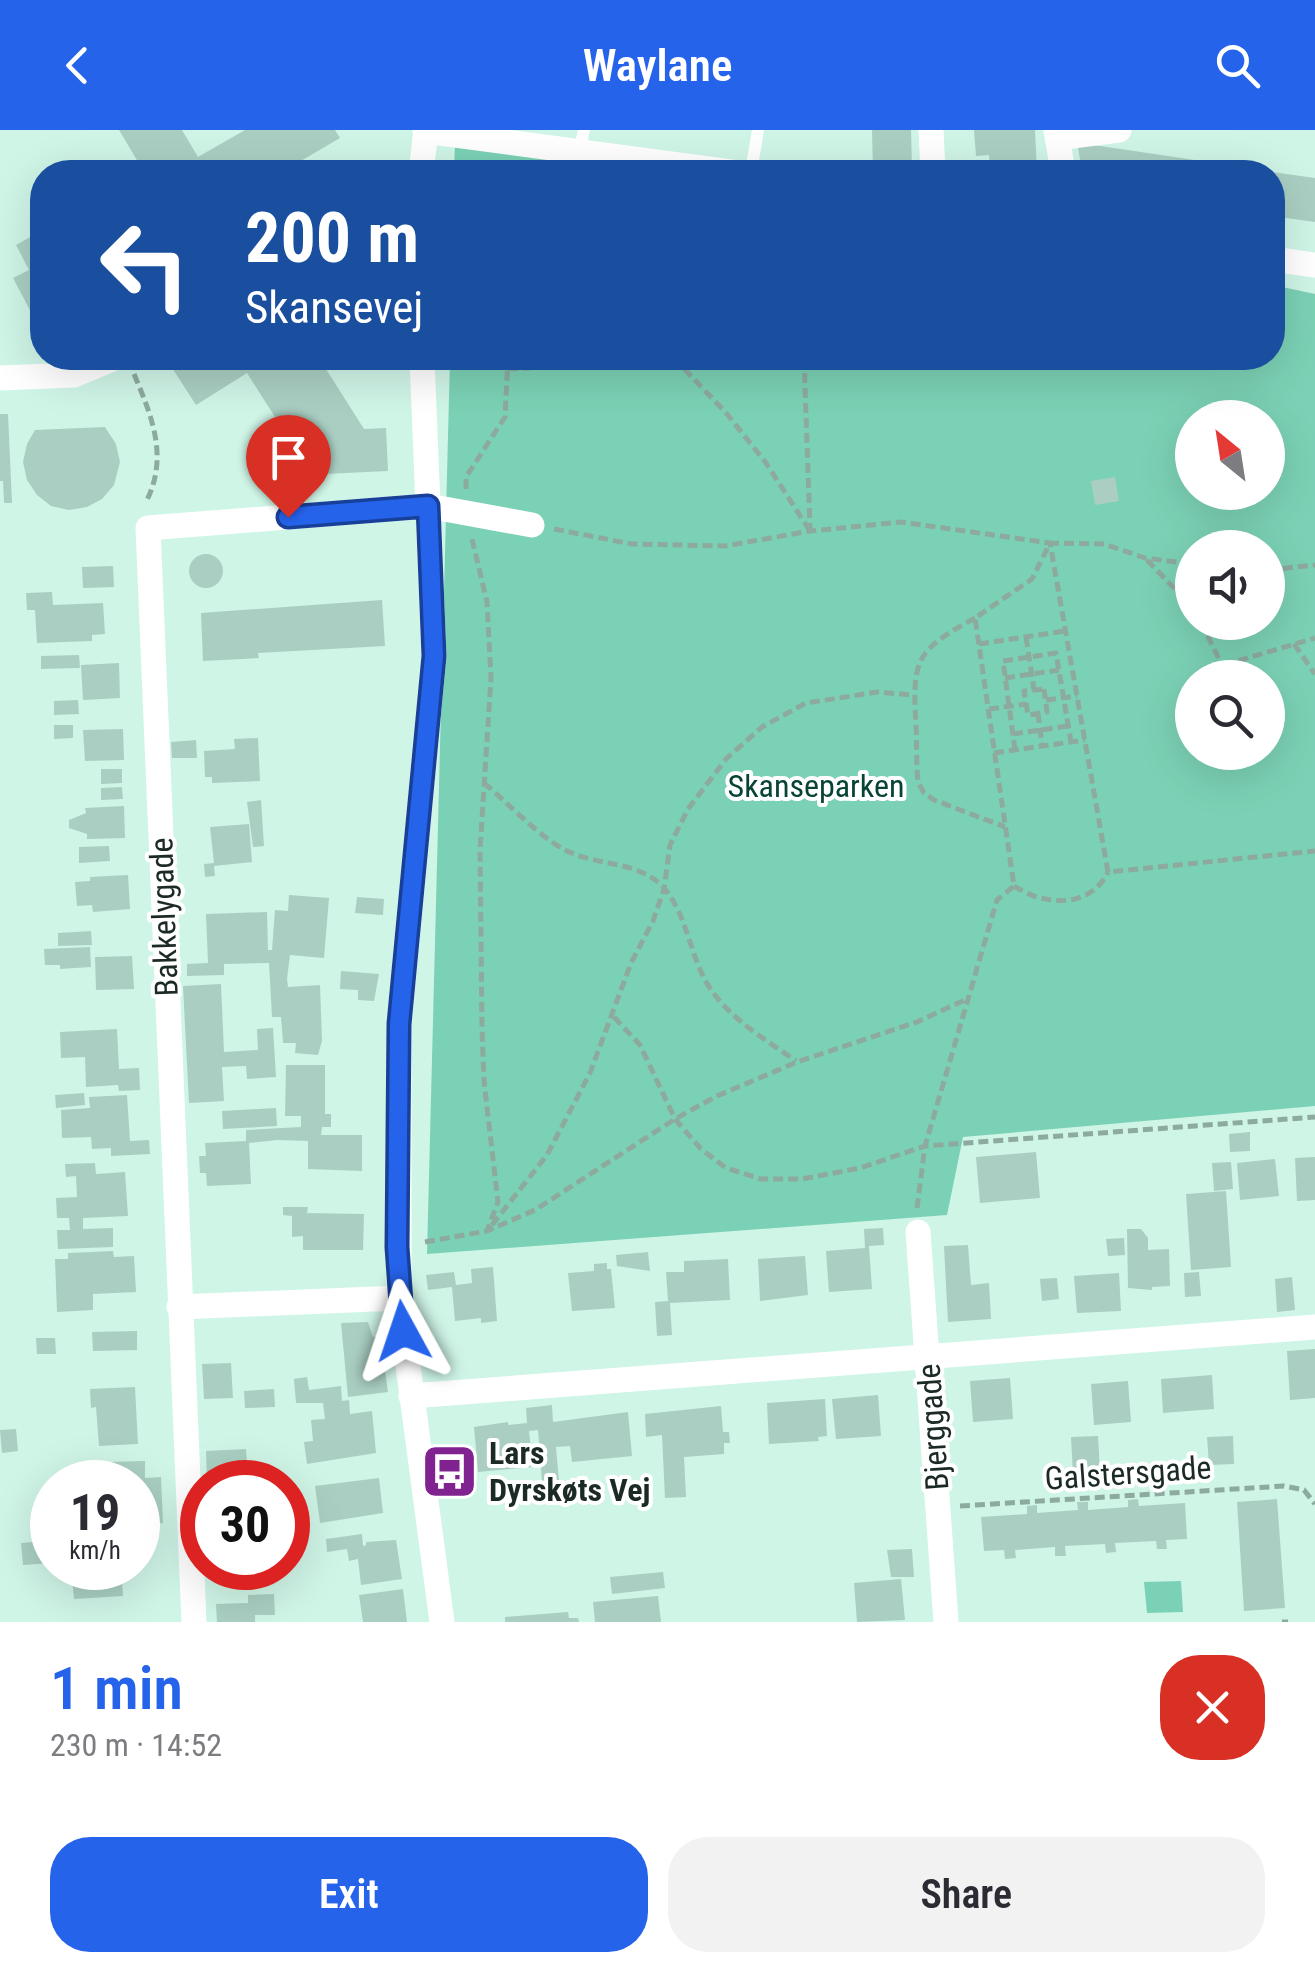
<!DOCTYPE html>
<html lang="en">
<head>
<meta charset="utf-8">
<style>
  :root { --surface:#fff; --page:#f2f2f3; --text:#2b2b33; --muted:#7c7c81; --accent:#2563eb }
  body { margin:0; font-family:"Roboto Condensed",sans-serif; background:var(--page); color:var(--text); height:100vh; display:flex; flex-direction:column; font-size:38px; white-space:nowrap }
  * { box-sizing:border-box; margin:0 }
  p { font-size:32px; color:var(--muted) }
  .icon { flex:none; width:55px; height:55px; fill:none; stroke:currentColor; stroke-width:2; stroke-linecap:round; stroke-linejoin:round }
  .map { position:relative; height:1492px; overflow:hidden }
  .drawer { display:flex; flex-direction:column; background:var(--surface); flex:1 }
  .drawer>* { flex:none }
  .guide { position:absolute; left:30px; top:30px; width:1255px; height:210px; border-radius:40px; box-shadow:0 10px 40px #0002; background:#1a4fa0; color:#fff; overflow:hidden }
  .needle { width:65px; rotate:330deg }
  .tools { position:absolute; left:1175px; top:270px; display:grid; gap:20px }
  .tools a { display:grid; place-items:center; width:110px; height:110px; border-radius:50%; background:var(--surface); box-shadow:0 10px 40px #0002; font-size:50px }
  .speed { position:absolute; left:30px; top:1330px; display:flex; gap:20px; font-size:50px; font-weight:700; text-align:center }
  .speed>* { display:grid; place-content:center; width:130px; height:130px; border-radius:50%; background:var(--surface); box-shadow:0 10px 40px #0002; line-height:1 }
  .speed small { font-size:25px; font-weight:400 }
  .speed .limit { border:15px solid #d22; background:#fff; color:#111 }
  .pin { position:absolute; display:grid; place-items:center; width:85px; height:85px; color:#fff; margin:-102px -42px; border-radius:50% 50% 50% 0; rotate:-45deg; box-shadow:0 0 10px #0007 }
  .pin .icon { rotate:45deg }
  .me { position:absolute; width:110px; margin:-55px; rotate:355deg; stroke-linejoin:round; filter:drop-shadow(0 0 8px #0008) }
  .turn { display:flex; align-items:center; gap:35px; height:210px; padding:0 50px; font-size:45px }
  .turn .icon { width:130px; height:130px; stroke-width:2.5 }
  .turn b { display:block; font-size:70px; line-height:85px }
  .round { display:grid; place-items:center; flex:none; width:105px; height:105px; border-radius:40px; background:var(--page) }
  .summary { display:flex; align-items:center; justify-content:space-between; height:170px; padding:0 50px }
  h1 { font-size:60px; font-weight:600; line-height:75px; color:var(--accent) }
  .primary-button { display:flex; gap:20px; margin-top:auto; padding:20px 50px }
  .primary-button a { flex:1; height:115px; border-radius:40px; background:var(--accent); color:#fff; font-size:40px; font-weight:600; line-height:115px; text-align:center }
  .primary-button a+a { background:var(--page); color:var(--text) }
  header { display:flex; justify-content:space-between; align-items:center; height:130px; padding:0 50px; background:var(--accent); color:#fff; font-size:45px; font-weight:600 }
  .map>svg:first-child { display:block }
  .green { fill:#7bd1b5; fill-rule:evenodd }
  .building { fill:#aacfc2 }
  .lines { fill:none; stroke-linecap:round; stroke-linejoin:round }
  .path { stroke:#8daa9f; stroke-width:5; stroke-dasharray:10 5; stroke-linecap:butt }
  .service { stroke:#fff; stroke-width:12 }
  .minor { stroke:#fff; stroke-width:25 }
  .route-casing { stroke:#184099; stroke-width:25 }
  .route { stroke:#2563eb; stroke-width:18 }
  .labels { text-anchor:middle; stroke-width:8; stroke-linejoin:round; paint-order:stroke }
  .park-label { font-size:32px; fill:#084435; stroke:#fff }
  .street-label { font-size:32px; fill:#1c2a25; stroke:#fff }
  .poi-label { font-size:32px; font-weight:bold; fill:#1c2a25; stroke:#fff; text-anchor:start }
</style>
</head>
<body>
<header><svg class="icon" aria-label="back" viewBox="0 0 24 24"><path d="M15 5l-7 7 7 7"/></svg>Waylane<svg class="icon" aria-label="search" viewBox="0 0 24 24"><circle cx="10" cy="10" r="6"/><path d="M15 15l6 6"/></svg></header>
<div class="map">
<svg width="1315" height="1492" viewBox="0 0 1315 1492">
  <rect width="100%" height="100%" fill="#cff5e7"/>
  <path class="green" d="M455,13L666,42H454Z
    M1273,155L1315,164V976L963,1007L947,1085L427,1124L450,228H1272ZM1192,288H1268V362H1192ZM1192,418H1268V492H1192ZM1192,548H1268V622H1192Z
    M1181,1451L1183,1482L1147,1483L1144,1452Z"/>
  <path class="building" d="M119,0H182L198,27L245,0H335L340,8L282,42H144Z
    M872,0H911L912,39L873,41Z
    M974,0H1035L1037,42H990L989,25L976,26Z
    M1080,13L1262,40L1261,42H1082L1078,17Z
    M1272,42L1315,48V92L1272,86Z
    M41,101L42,104V203L13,148L29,140L16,115Z
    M171,228H319L364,299L386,298L388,341L325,344L319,336L310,342L247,243L196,275L167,230Z
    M0,284H8L12,373H4L3,351H0Z
    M105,297L116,314L120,332L114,355L102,369L87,377L69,380L51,376L37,365L27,350L23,332L27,314L35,300Z
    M1115,347L1119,371L1095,375L1091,351Z
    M189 441a17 17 0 1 1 34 0a17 17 0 1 1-34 0Z
    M113,436L114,457L83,458L82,437Z
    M52,462L53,475L103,473L105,504L92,505V511L37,513L35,480H27L26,463Z
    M382,470L385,516L258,523L259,528L203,531L201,483Z
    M79,525L80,538L41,539V526Z
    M119,533L120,568L83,570L81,535Z
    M78,570L79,584L54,585V571Z
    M54,595H73V608L54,609Z
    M123,599L124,630L85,631L83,600Z
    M258,608L260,651L212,653V647H205L204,621L235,619L234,609Z
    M196,610L197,628H172L171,612Z
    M101,639H122V653L101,654Z
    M122,657L123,669L101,670V658Z
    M261,670L264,716L253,717L247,672Z
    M124,676L125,708L87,709V704L69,698V690L86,683L85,678Z
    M249,694L252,732L214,736L215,746L205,747L204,734L214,733L210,697Z
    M109,716L110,731L79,733V717Z
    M128,745L130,779L93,782L92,775L77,776L75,752L90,751V747Z
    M289,765L329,768L324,828L290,825L287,849L288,857L320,855L322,911L318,925L295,923L296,913H283L281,887H272L269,833L224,834V845L187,846V834L208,833L206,784L267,782L268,820H272L275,780L288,781Z
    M357,767L384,769L383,785L355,783Z
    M91,801L92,815L58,816V803Z
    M90,817L91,837L60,839V835H45L44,819Z
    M132,826L134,859L96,860L95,827Z
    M341,841L379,844L374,871L358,870V860L340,859Z
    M221,854L224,922L258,920L257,899L273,898L276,947L247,949L246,936L222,937L224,971L189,973L183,856Z
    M117,899L119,939L139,938L140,960L119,961L118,955L86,957L85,927L61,928L60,902Z
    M286,935H325V984H331V997H322L321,1005H362V1041L308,1039V1011L277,1010L249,1013L251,1054L207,1056L206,1043H200L199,1026H206L205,1013L246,1011V1000L301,997V986H285Z
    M84,963L85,975L56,978L55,965Z
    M127,965L130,1011L149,1010L150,1024L111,1026V1018L92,1019L91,1007L62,1008L61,980L90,978L89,967Z
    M276,978L277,996L223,999L222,981Z
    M1250,1002V1021L1230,1022L1229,1004Z
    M1036,1022L1040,1068L980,1073L976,1027Z
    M1315,1027V1070L1297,1071L1295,1028Z
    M1275,1029L1279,1066L1240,1070L1237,1033Z
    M1231,1032L1233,1059L1214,1061L1212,1033Z
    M95,1033L96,1044L125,1042L128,1086L83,1088V1099L113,1098V1117L58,1119L57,1100H70L69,1088H57L56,1068L77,1067L76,1046L66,1047L65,1034Z
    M1226,1061L1231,1137L1191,1140L1186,1064Z
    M283,1077H308L307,1083L364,1084L363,1120H303V1106L292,1107V1086L283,1085Z
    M883,1098L884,1115L869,1116L872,1159L829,1162L826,1121L865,1118L864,1099Z
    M1127,1099H1141L1148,1108V1120L1169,1119L1170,1156L1152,1157V1160L1128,1158Z
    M1124,1108L1125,1125L1108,1126L1106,1109Z
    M968,1115L971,1155L989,1153L991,1189L948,1192L944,1116Z
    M113,1121L114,1127L134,1126L136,1162L93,1164V1180L57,1182L55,1129H68V1123Z
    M648,1122L650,1141L617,1136L616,1125Z
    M805,1126L808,1165L760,1171L758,1129Z
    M728,1129L730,1170L670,1173L672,1205L657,1206L655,1172L668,1171L666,1142H684V1131Z
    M607,1133V1139H611L615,1178L572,1181L568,1143L594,1141V1134Z
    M493,1137L497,1191L481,1193V1188L455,1191L452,1157L428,1160L426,1145L454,1142L456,1155L472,1153L471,1139Z
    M1199,1142L1201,1166L1185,1167L1184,1143Z
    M1119,1143L1121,1181L1077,1183L1074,1146Z
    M1292,1147L1295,1180L1277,1182L1275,1149Z
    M1057,1148L1059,1169L1042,1171L1040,1149Z
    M368,1192L373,1207L380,1206L388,1262L348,1267L341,1193Z
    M137,1201V1220L93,1221L92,1202Z
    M36,1208H55L56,1224H37Z
    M1315,1219V1268L1290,1270L1287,1221Z
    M231,1233L233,1268L204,1269L202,1234Z
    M1212,1245L1214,1279L1163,1283L1161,1249Z
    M307,1247L309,1260L341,1256L342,1271L349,1270L350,1284L372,1281L376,1323L307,1334L304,1312L313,1311L311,1290L325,1289L323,1273H296L294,1249Z
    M1010,1248L1013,1289L973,1292L970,1251Z
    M1128,1251L1131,1292L1094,1295L1091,1254Z
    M135,1257L138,1314L99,1316L96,1277L91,1278L90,1259Z
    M274,1259L275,1277L245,1278L244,1261Z
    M878,1265L881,1306L836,1309L832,1269Z
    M825,1269L827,1306L818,1307L819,1311L769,1314L767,1273Z
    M552,1275L553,1292L628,1282L632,1326L572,1332L570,1316L556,1317L559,1351L542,1352L538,1300L529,1301L533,1337L478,1342L474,1297L508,1292V1295L527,1293L526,1278Z
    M721,1276L723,1302H729L730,1313H724V1324L684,1327L686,1367L665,1368L662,1305L646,1307L645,1284Z
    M16,1299L18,1321L2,1323L0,1300Z
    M1098,1306L1100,1342L1073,1344L1071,1307Z
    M1233,1306L1234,1334L1209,1335L1207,1307Z
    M246,1319L248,1352H207L206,1321Z
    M145,1331V1348L161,1347L163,1393L138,1394V1352H75V1333Z
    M379,1348L383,1383L320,1393L315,1356Z
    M1138,1369L1139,1376L1185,1373L1187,1409L1166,1410L1167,1419H1157L1156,1411L1115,1413L1116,1422L1106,1423L1105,1414L1065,1416L1066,1426H1055V1417L1015,1420L1016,1428L1005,1429L1004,1420L984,1421L981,1387L1027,1384V1376L1037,1375V1383L1078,1380L1077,1372H1088V1380L1128,1377V1370Z
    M1277,1369L1285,1478L1244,1481L1237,1372Z
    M44,1401H52V1433L23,1435L21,1413L45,1411Z
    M362,1404L363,1416L366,1415V1412L396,1410L402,1449L361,1455L358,1429L349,1431L347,1419L327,1422L326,1409Z
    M912,1419L914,1447H891L887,1420Z
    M71,1438H121L123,1466L74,1469Z
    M663,1442L665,1458L612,1464L610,1447Z
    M901,1449L905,1490L857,1492L854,1453Z
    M403,1459L407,1492H363L359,1465Z
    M274,1464L275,1485H255V1492H217L216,1474L248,1473V1465Z
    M658,1466L661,1492H595L593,1472Z
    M568,1482L569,1488H578L579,1492H505V1487Z"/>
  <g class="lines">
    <path class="path" d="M674,228L727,284L766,333L810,401
      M804,228L810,398
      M508,239L590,235L600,228
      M134,244C152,287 169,327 146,372
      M466,359V347L505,287L508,228
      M554,399L632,414L725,416L810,401L901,392L1050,413L1108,742L1315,721
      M472,409L487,472L491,548L480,720L482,899L484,951L498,1072L487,1101
      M1147,430L1192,477
      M1268,440L1315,435
      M975,488C916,520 912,529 916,595C917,614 916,633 918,652L924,663L934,670L1005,697
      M1201,492L1228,548
      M1026,507L1034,560
      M979,514L1065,501
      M1294,514L1315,544
      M1224,535L1315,508
      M1005,548L1059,540
      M1044,559L1047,582L1028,585L1024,561Z
      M1046,570L1077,566
      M989,579L1026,574
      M1038,583L1042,615
      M1013,604L1068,596
      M1015,620L1003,531L1056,523L1071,612
      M994,623L1085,610
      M484,653C508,673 539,707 567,721C598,736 641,731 665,759C686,785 690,822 705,850C725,886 763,908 796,931
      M1014,756C1044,776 1090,779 1108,742
      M614,887L640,915L675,989L701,1019L726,1038L761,1049H802L860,1038L925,1016L1315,987
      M917,1078L925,1016L997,770L1014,756L975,488L1032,449L1050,413L1104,414L1145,428L1192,434
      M492,1095L547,1025L590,943L631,833L653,791L664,759L670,715L688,679L726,629L762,597L806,573L878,562L912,565
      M425,1112L487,1101L535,1080L675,989L717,966L797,932L917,892L967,869
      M960,1376L1284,1356L1304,1360L1315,1374
      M1282,1492H1288"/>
    <path class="service" d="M579,23L584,0
      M751,42L758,0"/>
    <path class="minor" d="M931,0L933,42
      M1056,0L1063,42
      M425,1L731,42
      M1057,8L1119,0
      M421,42L426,0
      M1272,129L1315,135
      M422,228L434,526L399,895V1168L442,1492
      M0,248L74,245L115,228
      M918,1102L946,1492
      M179,1177L399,1168
      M411,1266L1315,1197
      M194,1492L148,398L428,376L532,395"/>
  </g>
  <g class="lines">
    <defs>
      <path id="route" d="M288,387L428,376L434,526L399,894L397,1117L403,1201"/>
    </defs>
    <use href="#route" class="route-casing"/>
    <use href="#route" class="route"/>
  </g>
  <defs>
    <symbol id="bus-square" viewBox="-11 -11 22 22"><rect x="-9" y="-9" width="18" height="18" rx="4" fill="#802390" stroke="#fff"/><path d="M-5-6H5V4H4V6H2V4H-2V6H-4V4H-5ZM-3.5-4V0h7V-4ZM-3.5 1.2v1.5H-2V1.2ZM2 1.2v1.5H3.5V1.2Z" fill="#fff"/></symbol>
  </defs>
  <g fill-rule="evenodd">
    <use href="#bus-square" x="418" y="1310" width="63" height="63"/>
  </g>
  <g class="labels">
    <g class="park-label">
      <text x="816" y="667">Skanseparken</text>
    </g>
    <g class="street-label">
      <text transform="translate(164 787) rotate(-92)" y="11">Bakkelygade</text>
      <text transform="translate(933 1297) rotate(-94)" y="11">Bjerggade</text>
      <text transform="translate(1128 1343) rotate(-4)" y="11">Galstersgade</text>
    </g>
    <g class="poi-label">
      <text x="489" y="1334">Lars<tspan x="489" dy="37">Dyrskøts Vej</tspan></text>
    </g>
  </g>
</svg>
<div class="tools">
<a><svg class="needle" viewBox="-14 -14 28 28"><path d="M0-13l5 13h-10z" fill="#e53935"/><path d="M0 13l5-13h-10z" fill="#7c7c81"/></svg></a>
<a><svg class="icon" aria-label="sound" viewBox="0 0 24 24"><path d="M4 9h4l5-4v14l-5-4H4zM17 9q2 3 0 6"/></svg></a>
<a><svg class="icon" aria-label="search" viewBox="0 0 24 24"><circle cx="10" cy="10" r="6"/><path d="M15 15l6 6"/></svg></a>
</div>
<div class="speed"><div>19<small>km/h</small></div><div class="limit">30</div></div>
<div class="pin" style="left:288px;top:387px;background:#d93025"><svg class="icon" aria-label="arrive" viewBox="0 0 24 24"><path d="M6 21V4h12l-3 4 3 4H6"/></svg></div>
<svg class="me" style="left:403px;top:1201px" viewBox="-20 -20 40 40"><path d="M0-17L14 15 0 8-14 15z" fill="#2563eb" stroke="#fff" stroke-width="4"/></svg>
<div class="guide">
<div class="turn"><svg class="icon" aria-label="left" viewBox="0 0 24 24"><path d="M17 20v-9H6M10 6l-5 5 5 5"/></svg><div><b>200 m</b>Skansevej</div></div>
</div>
</div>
<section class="drawer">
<div class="summary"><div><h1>1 min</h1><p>230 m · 14:52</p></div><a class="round" style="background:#d93025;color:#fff"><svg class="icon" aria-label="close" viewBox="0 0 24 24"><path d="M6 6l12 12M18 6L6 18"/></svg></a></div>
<div class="primary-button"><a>Exit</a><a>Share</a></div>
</section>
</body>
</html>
